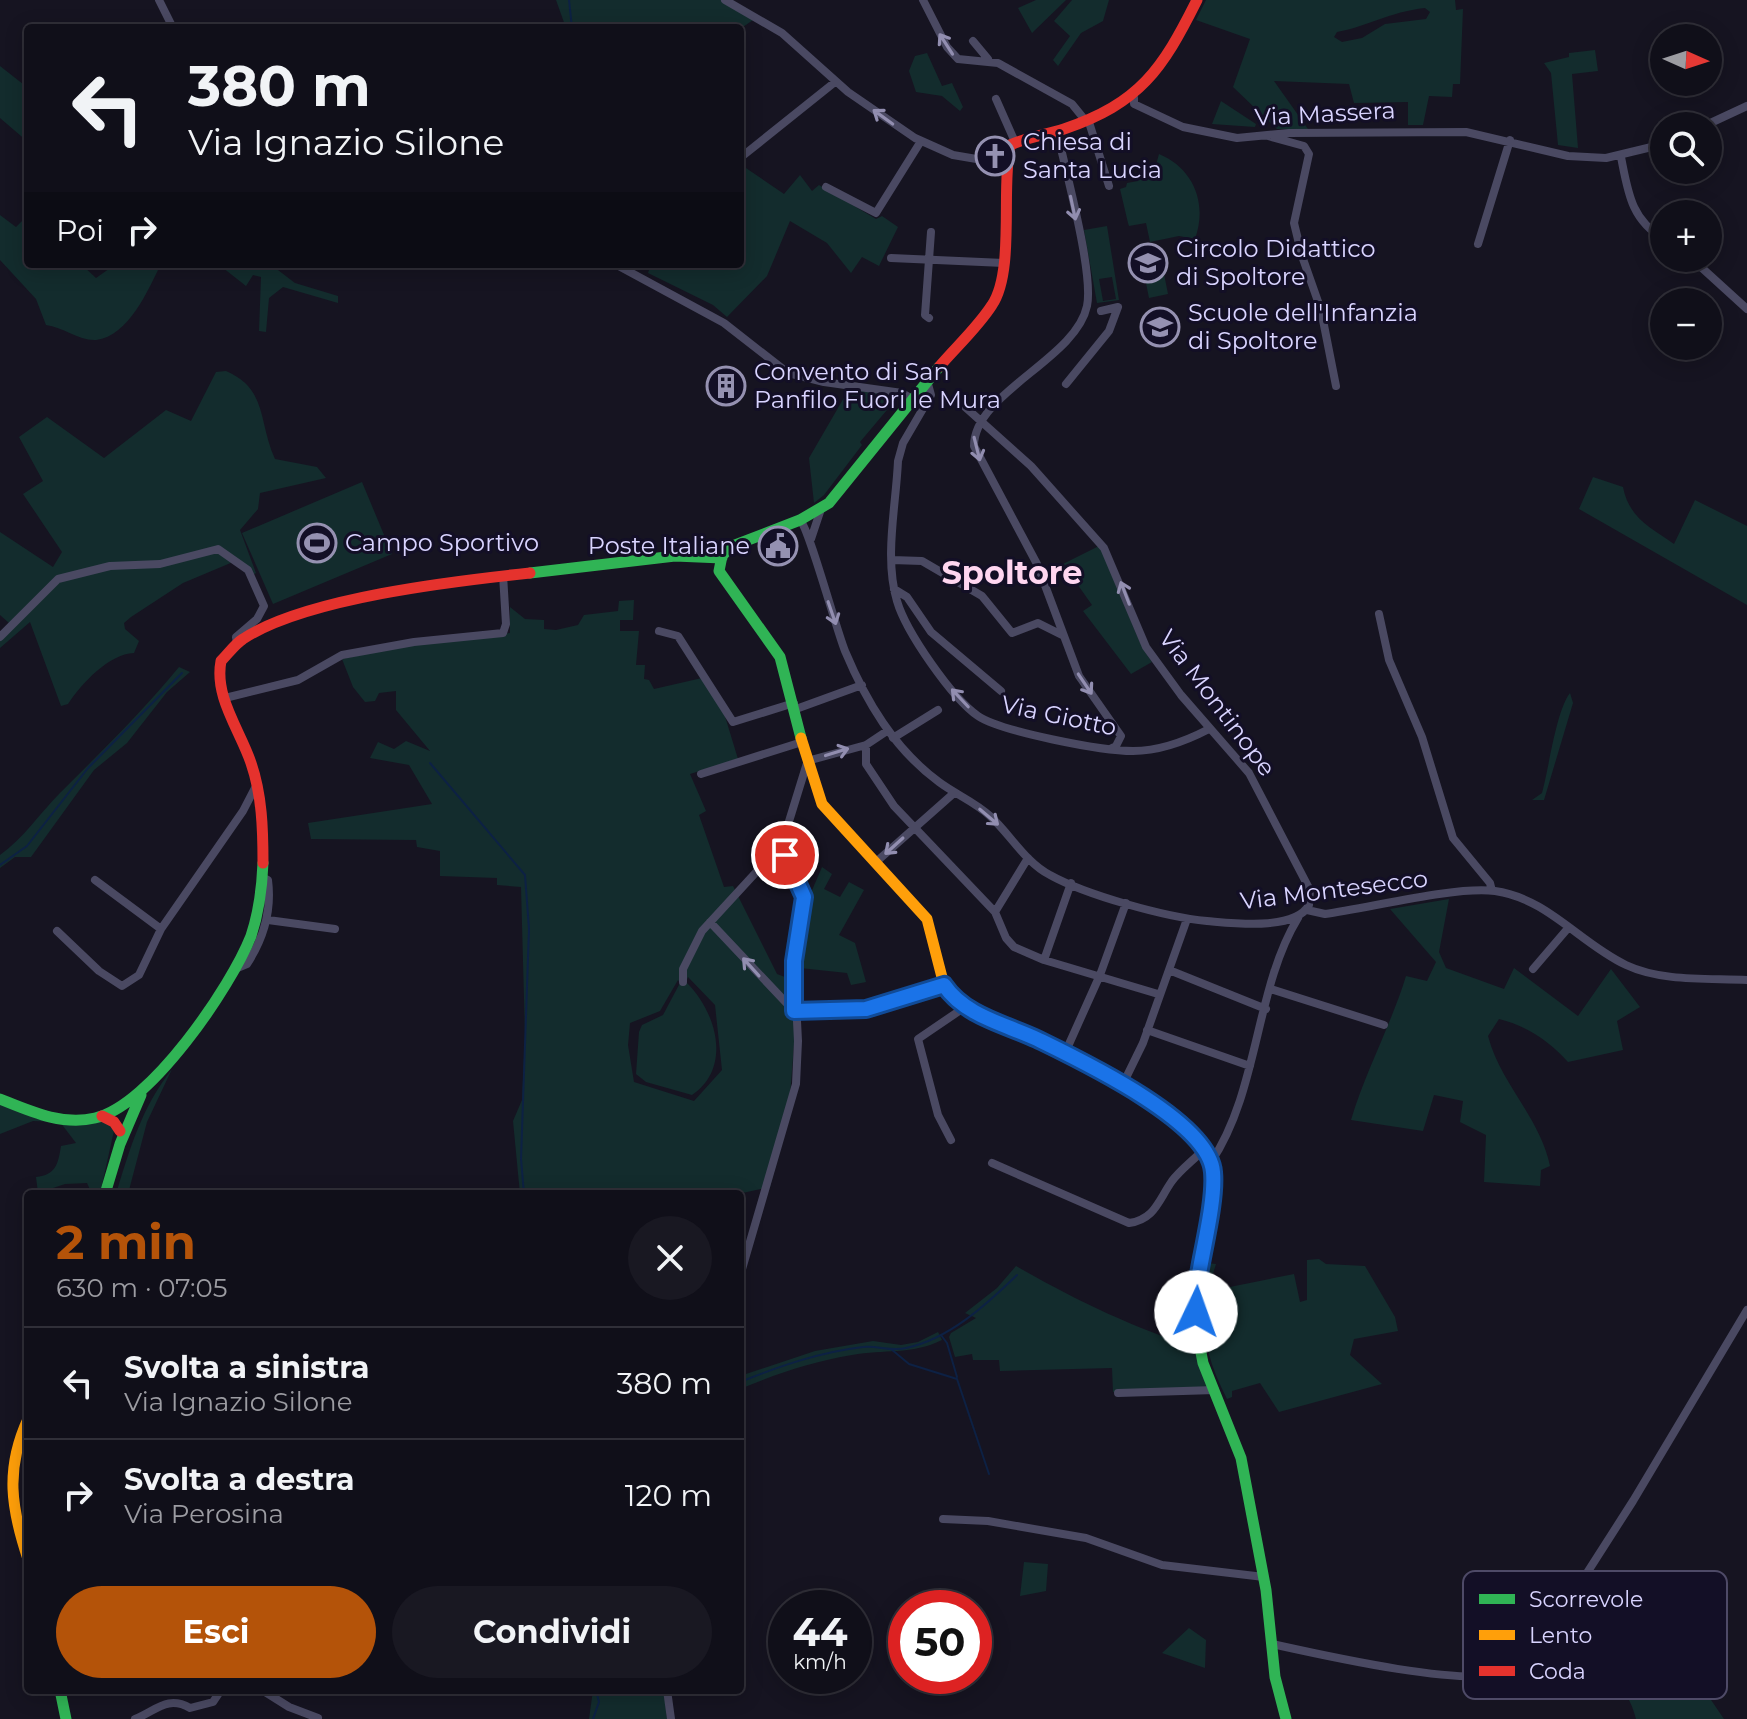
<!DOCTYPE html>
<html lang="it">
<head>
<meta charset="utf-8">
<style>
  :root { --surface:#100f19; --page:#191822; --text:#f1f3f6; --muted:#9c9ca2; --line:#302f38; --accent:#b45309 }
  body { margin:0; font-family:Montserrat,sans-serif; background:var(--page); color:var(--text); height:100vh; display:flex; flex-direction:column; font-size:30px; white-space:nowrap }
  * { box-sizing:border-box; margin:0 }
  p { font-size:26px; color:var(--muted) }
  .icon { flex:none; width:44px; height:44px; fill:none; stroke:currentColor; stroke-width:2; stroke-linecap:round; stroke-linejoin:round }
  .map { position:relative; flex:1; overflow:hidden }
  .panel { position:absolute; left:24px; top:1190px; width:720px; height:504px; display:flex; flex-direction:column; background:var(--surface); border-radius:8px; box-shadow:0 4px 20px #0003,0 0 0 2px var(--line) }
  .panel>* { flex:none }
  .hud { position:absolute; left:24px; top:24px; width:720px; height:244px; border-radius:8px; box-shadow:0 4px 20px #0003,0 0 0 2px var(--line); background:#100f19; color:var(--text); overflow:hidden }
  .needle { width:52px; rotate:93deg }
  .tools { position:absolute; left:1650px; top:24px; display:grid; gap:16px }
  .tools a { display:grid; place-items:center; width:72px; height:72px; border-radius:50%; background:var(--surface); box-shadow:0 4px 20px #0003,0 0 0 2px var(--line); font-size:40px }
  .speed { position:absolute; left:768px; top:1590px; display:flex; gap:16px; font-size:40px; font-weight:700; text-align:center }
  .speed>* { display:grid; place-content:center; width:104px; height:104px; border-radius:50%; background:var(--surface); box-shadow:0 4px 20px #0003,0 0 0 2px var(--line); line-height:1 }
  .speed small { font-size:20px; font-weight:400 }
  .speed .limit { border:12px solid #d22; background:#fff; color:#111 }
  .pin { position:absolute; display:grid; place-items:center; width:68px; height:68px; color:#fff; margin:-34px; border:4px solid #fff; border-radius:50%; box-shadow:0 2px 8px #0007 }
  .me { position:absolute; width:88px; margin:-44px; rotate:3deg; stroke-linejoin:round; filter:drop-shadow(0 0 6px #0008) }
  .turn { display:flex; align-items:center; gap:28px; height:168px; padding:0 32px; font-size:36px }
  .turn .icon { width:104px; height:104px; stroke-width:2.5 }
  .turn b { display:block; font-size:56px; line-height:68px }
  .then { display:flex; align-items:center; height:76px; padding:0 32px; background:#0003; gap:16px; font-size:30px }
  .round { display:grid; place-items:center; flex:none; width:84px; height:84px; border-radius:42px; background:var(--page) }
  .head { display:flex; align-items:center; justify-content:space-between; height:136px; padding:0 32px }
  h1 { font-size:48px; font-weight:700; line-height:60px; color:var(--accent) }
  .cta { display:flex; gap:16px; margin-top:auto; padding:16px 32px }
  .cta a { flex:1; height:92px; border-radius:48px; background:var(--accent); color:#fff; font-size:32px; font-weight:700; line-height:92px; text-align:center }
  .cta a+a { background:var(--page); color:var(--text) }
  ul { padding:0; list-style:none }
  li { display:flex; align-items:center; gap:24px; height:112px; padding:0 32px; border-top:2px solid var(--line) }
  li div { flex:1 }
  li b { display:block; font-size:30px }
  li em { font-style:normal }
  .map>svg:first-child { display:block }
  .green { fill:#132c2d; fill-rule:evenodd }
  .lines { fill:none; stroke-linecap:round; stroke-linejoin:round }
  .stream { stroke:#0d2144; stroke-width:2 }
  .street { stroke:#4a4962; stroke-width:8 }
  .fast { stroke:#30b455; stroke-width:11 }
  .slow { stroke:#ff9f0a; stroke-width:11 }
  .jam { stroke:#e5322d; stroke-width:11 }
  .oneway { stroke:#928eb0 }
  .route-casing { stroke:#114b97; stroke-width:20 }
  .route { stroke:#1a73e8; stroke-width:14 }
  .labels { text-anchor:middle; stroke-width:6; stroke-linejoin:round; paint-order:stroke }
  .street-label { font-size:24px; fill:#d9d4ff; stroke:#130f26 }
  .poi-label { font-size:24px; fill:#d9d4ff; stroke:#130f26; text-anchor:start }
  .district-label { font-size:32px; font-weight:bold; fill:#ffd6f0; stroke:#130f26 }
  .key { fill:#130f26; stroke:#4e4a67; stroke-width:2 }
  .key-label { font-size:22px; fill:#d9d4ff }
</style>
</head>
<body>
<div class="map">
<svg width="1747" height="1719" viewBox="0 0 1747 1719">
  <rect width="100%" height="100%" fill="#161421"/>
  <path class="green" d="M556,0H721L753,20L740,29L566,28Z
    M1036,0H1066L1032,33L1018,8Z
    M1072,0H1109L1103,21L1081,33L1058,66L1053,60L1070,36L1054,21Z
    M1206,0H1455L1456,10L1463,9L1460,84H1453L1452,97L1429,96L1423,125H1408V102L1354,103L1349,84L1274,81L1308,129H1277L1233,87L1250,39L1196,20ZM1425,8L1430,12L1426,19L1385,24L1362,38L1342,42L1334,37L1337,32C1369,26 1389,12 1425,8Z
    M1595,50L1598,71L1572,74L1578,148L1558,145L1551,73L1544,63L1569,57V53Z
    M927,53L942,86L952,83L963,107L960,111L942,96L916,92L909,71L915,56Z
    M0,66L28,88V142L0,118Z
    M1221,101L1256,124L1255,127L1212,124Z
    M1159,154C1193,168 1208,203 1195,239L1179,236L1150,242L1146,223L1129,226L1128,223L1120,189L1126,187L1127,183L1138,181L1139,173L1153,176Z
    M740,164L784,194L800,175L812,191L819,185L876,219L882,216L898,227L879,266L862,257L851,273L827,243L790,221L767,276L727,317L713,305L648,273L651,264H740Z
    M0,215L16,227L28,215V264H81L96,278L116,264H161C148,290 129,336 96,340C79,341 63,327 46,325L36,299L0,260Z
    M1107,226L1119,300L1097,303L1084,230ZM1112,277L1116,299L1103,301L1099,279Z
    M218,264H270L295,283L338,296V303L283,287L269,298L266,332L259,331L261,277L253,275L246,286Z
    M1162,264L1168,294L1149,298L1143,268Z
    M226,371C268,389 258,422 275,459L317,467L326,478L260,493L258,509L240,530L256,573L250,577L233,562L183,583L131,617L124,623L125,629L139,641L134,653C109,654 82,683 68,704L61,706L30,622L0,648V632L9,623L0,615V532L53,567L62,552L23,494L43,481L19,437L47,417L104,458L166,410L191,421L216,372Z
    M849,389L891,393L886,400L892,404L860,442L862,445L824,495L814,503L809,458Z
    M1593,477L1623,487C1629,518 1650,527 1674,544L1695,500L1747,526V605L1579,509Z
    M362,482L392,554L273,604L242,533Z
    M1099,546C1123,582 1127,628 1152,662L1131,674L1083,611L1092,605L1063,564Z
    M634,600L633,620H620V631H639L636,665H645L644,679L649,680L654,689L702,678L724,713L738,759L690,774L706,811L699,815L724,887L733,886L777,974L793,980L801,916L822,867L832,874L824,889L840,897L849,882L864,890L839,935L855,943L866,982L851,985L847,973L800,968L788,1121L770,1187L738,1194H520L513,1121L522,1100L525,1035L521,887L497,885V878L440,876V851L417,847L416,840L311,839L308,823L432,804L409,765L370,758L378,742L394,749L406,741L430,751L396,710V691L379,693L375,701L365,702L353,687L342,659L417,643L510,633V607L525,619L544,620V629L556,630L578,625L584,615L618,611L619,601ZM688,977L715,1005L722,1070L694,1101L634,1082L628,1045L630,1023L660,1011L678,980L680,983L663,1015L642,1025L639,1032L636,1074L646,1082L692,1095C733,1067 716,1011 686,982Z
    M179,667L190,672L167,692L127,743L94,770L31,857H15L0,868V855C24,838 39,814 60,793C101,752 142,712 179,667Z
    M1570,693L1573,703L1544,800H1532L1542,793C1549,768 1556,711 1570,693Z
    M1449,899L1439,952L1446,968L1504,989L1514,968L1578,1016L1611,969L1640,1007L1617,1021L1623,1050L1568,1062C1549,1041 1527,1026 1499,1019L1488,1036C1500,1083 1540,1117 1550,1166L1541,1170L1540,1186L1484,1182L1486,1135L1460,1122L1463,1101L1434,1095L1423,1131L1351,1120C1366,1070 1391,1025 1406,976L1427,981L1436,962L1390,909Z
    M172,1069L147,1122L128,1194H116C130,1148 142,1107 172,1069Z
    M0,1102L27,1115L104,1120L115,1126L100,1194H92L87,1183L65,1184L38,1193L36,1177C56,1175 58,1164 61,1146L76,1143L60,1122L33,1121L0,1134Z
    M1319,1259L1326,1264L1365,1266L1395,1317L1398,1331L1354,1339L1350,1355L1382,1384L1279,1412L1260,1383L1232,1391V1397L1227,1399C1204,1355 1196,1311 1207,1263L1216,1264L1212,1277L1215,1290L1294,1274L1300,1302L1307,1300V1260Z
    M1016,1266C1077,1301 1130,1326 1196,1348L1212,1388L1113,1392L1112,1368L1000,1371L999,1360H973L972,1354L955,1357L949,1337L951,1333L976,1318L965,1313L997,1288Z
    M938,1332L942,1340C912,1355 884,1349 852,1355C814,1361 776,1374 740,1389V1376L815,1351L873,1341L901,1345L918,1342Z
    M1024,1562L1048,1564L1046,1591L1020,1596Z
    M1627,1616L1679,1653L1724,1719H1636C1630,1694 1617,1681 1597,1666L1615,1625Z
    M1189,1628L1206,1640L1205,1668L1162,1653Z
    M593,1690H664L667,1719H589Z"/>
  <g class="lines">
    <path class="stream" d="M569,0L572,28
      M430,763L525,875L529,929L521,1159L524,1194
      M0,865L27,846L88,768L182,673
      M941,1335L947,1343L957,1377
      M891,1349L909,1364L957,1379L989,1474
      M740,1382C780,1366 820,1352 863,1347C877,1345 891,1352 906,1348C949,1339 986,1305 1017,1275
      M593,1719L599,1702L596,1690"/>
    <path class="street" d="M159,0L173,28
      M725,0L782,33L848,92L915,138L953,155L1006,164
      M923,0L947,47L958,59L998,63L1072,104L1085,120
      M973,41L988,59
      M1134,98V104L1183,127L1237,138L1289,133L1466,132L1568,156L1606,158L1664,144
      M996,99L1015,142
      M1088,119L1109,186
      M1704,126L1747,106
      M1057,131C1065,169 1094,273 1087,306C1076,359 974,393 974,446L1037,564L1079,676L1121,736L1116,746L1110,749
      M1268,136L1304,146L1309,154L1294,223L1302,256L1321,310L1336,386
      M1621,157C1628,192 1631,220 1664,239
      M740,158L835,82
      M826,187L876,213L921,141
      M1478,244L1510,140
      M891,258L1004,263
      M1691,258L1747,309
      M615,264L724,323L788,373L824,382L902,393L912,399
      M929,318L925,315L931,232
      M928,384L931,395L903,443L898,461C896,506 884,558 897,601C906,632 952,698 978,716C1002,732 1102,751 1133,751C1159,751 1186,741 1209,729
      M1066,384L1109,331L1118,307L1101,311
      M800,520C809,528 836,629 845,651C866,701 894,749 939,782C955,794 975,802 990,816C1010,834 1025,862 1050,875C1086,895 1165,917 1207,921C1233,923 1295,931 1309,905L1310,890L1249,773L1181,695L1146,647L1104,548L1031,466L964,406
      M811,539L821,509
      M892,560L922,561L982,596L1012,633L1038,623L1062,635
      M894,589L907,597L931,632L1001,691
      M1379,614L1389,660L1422,737L1453,838L1490,883L1492,891
      M659,631L678,636L733,722L794,703
      M0,637L58,579L110,566L160,564L218,549L248,570L264,606L257,619L236,637L237,643
      M225,698L298,680L342,655L414,642L503,633L506,624L503,575
      M796,709L862,685
      M893,738L938,710
      M866,745V764L894,806L995,912L1006,938L1014,947L1044,960L1158,994
      M807,761L866,745L887,731
      M701,774L802,742
      M876,862L954,793
      M95,880L161,929
      M1307,910L1325,914C1370,908 1454,886 1495,891C1547,898 1581,944 1626,965C1662,982 1709,978 1747,980
      M995,912L1028,858
      M268,920L335,929
      M710,922L794,1011L866,1009L944,985
      M57,931L99,971L122,986L139,975L161,929L243,811L257,784
      M1044,960L1071,883
      M235,969L247,964C264,938 272,911 268,880L262,877
      M1533,969L1569,927
      M1169,970L1266,1009
      M683,982V969L702,931L782,844L807,763
      M1271,989L1384,1025
      M1147,1030L1250,1066
      M1065,1053L1100,975L1126,903
      M1122,1086L1143,1043L1187,919
      M951,1140L938,1115L918,1039L965,1007
      M1211,1162C1259,1091 1255,988 1298,918
      M992,1163L1129,1223C1155,1219 1158,1201 1172,1181C1181,1169 1194,1160 1204,1149
      M740,1276L796,1084L798,1041L794,961L804,897L782,844
      M1118,1393L1215,1390
      M943,1519L988,1521L1086,1538L1162,1565L1264,1577
      M1272,1644C1322,1655 1462,1687 1507,1673C1519,1669 1528,1659 1537,1651L1633,1501L1747,1310
      M262,1690L289,1707L318,1718
      M667,1690L671,1719
      M135,1719C156,1711 167,1695 190,1708L213,1702L221,1690"/>
    <path class="fast" d="M530,573L675,556L722,558
      M801,738L780,657L719,571L722,556L730,547L800,520L829,503L939,367
      M0,1099C30,1111 62,1126 95,1118C150,1106 231,987 251,936C259,912 262,888 263,863
      M1210,1169L1213,1179L1196,1293L1197,1332L1203,1363L1241,1458L1266,1590L1275,1677L1286,1719
      M105,1194L120,1144L141,1095
      M60,1690L66,1719"/>
    <path class="slow" d="M801,738L822,804L927,919L944,985L965,1007L1068,1055L1150,1102L1183,1127L1205,1153L1210,1169
      M28,1419C5,1469 11,1508 28,1559"/>
    <path class="jam" d="M939,367C956,347 978,327 992,305C1015,271 1001,188 1010,145C1027,137 1046,135 1064,129C1140,103 1162,70 1197,0
      M263,863C263,829 262,795 251,763C240,730 214,697 221,661C228,654 235,644 243,639C305,598 454,581 530,573
      M102,1116L114,1122L120,1131"/>
  </g>
  <defs><path id="oneway-shaft" d="M-6 0H5M1.5-3L5.5 0L1.5 3" fill="none" stroke-width="1.6" stroke-linecap="round" stroke-linejoin="round" transform="scale(2)"/></defs>
  <g class="oneway">
    <use href="#oneway-shaft" transform="translate(946 44) rotate(-123)"/>
    <use href="#oneway-shaft" transform="translate(883 117) rotate(-144)"/>
    <use href="#oneway-shaft" transform="translate(1073 208) rotate(78)"/>
    <use href="#oneway-shaft" transform="translate(977 449) rotate(76)"/>
    <use href="#oneway-shaft" transform="translate(1125 593) rotate(-111)"/>
    <use href="#oneway-shaft" transform="translate(832 613) rotate(71)"/>
    <use href="#oneway-shaft" transform="translate(1085 684) rotate(56)"/>
    <use href="#oneway-shaft" transform="translate(960 698) rotate(-133)"/>
    <use href="#oneway-shaft" transform="translate(837 752) rotate(-17)"/>
    <use href="#oneway-shaft" transform="translate(989 817) rotate(40)"/>
    <use href="#oneway-shaft" transform="translate(894 846) rotate(138)"/>
    <use href="#oneway-shaft" transform="translate(751 967) rotate(-132)"/>
  </g>
  <g class="lines">
    <defs>
      <path id="route" d="M785,855L804,897L794,961V1011L866,1009L944,985C965,1016 1005,1024 1037,1039C1080,1060 1209,1121 1213,1172C1216,1203 1200,1259 1196,1293V1312"/>
    </defs>
    <use href="#route" class="route-casing"/>
    <use href="#route" class="route"/>
  </g>
  <defs>
    <symbol id="church-ring" viewBox="-11 -11 22 22"><circle r="9.5" fill="#130f26" stroke="#9591b1" stroke-width="1.5"/><path d="M-1.2-6h2.4v3.5h3.3v2.4h-3.3V6h-2.4V-.1h-3.3v-2.4h3.3Z" fill="#9591b1"/></symbol>
    <symbol id="school-ring" viewBox="-11 -11 22 22"><circle r="9.5" fill="#130f26" stroke="#9591b1" stroke-width="1.5"/><path d="M0-5L7-2L0 1L-7-2ZM-4 1L0 2.5L4 1V4Q0 6-4 4Z" fill="#9591b1"/></symbol>
    <symbol id="building-ring" viewBox="-11 -11 22 22"><circle r="9.5" fill="#130f26" stroke="#9591b1" stroke-width="1.5"/><path d="M-4-6H4V6H1V3H-1V6H-4ZM-2.5-4.3h1.7v1.8h-1.7ZM.8-4.3h1.7v1.8H.8ZM-2.5-1h1.7V.8h-1.7ZM.8-1h1.7V.8H.8Z" fill="#9591b1"/></symbol>
    <symbol id="stadium-ring" viewBox="-11 -11 22 22"><circle r="9.5" fill="#130f26" stroke="#9591b1" stroke-width="1.5"/><path d="M0-5a6.5 5 0 1 0 0 10a6.5 5 0 1 0 0-10ZM-3.5-1.8h7v3.6h-7Z" fill="#9591b1"/></symbol>
    <symbol id="civic-ring" viewBox="-11 -11 22 22"><circle r="9.5" fill="#130f26" stroke="#9591b1" stroke-width="1.5"/><path d="M-.6-6.5H3V-4.5H.6V-3L4-1V1h2V6H-6V1h2V-1L-.6-3ZM-1.2 2.5V6h2.4V2.5Z" fill="#9591b1"/></symbol>
  </defs>
  <g fill-rule="evenodd">
    <use href="#church-ring" x="973" y="134" width="44" height="44"/>
    <use href="#school-ring" x="1126" y="241" width="44" height="44"/>
    <use href="#school-ring" x="1138" y="305" width="44" height="44"/>
    <use href="#building-ring" x="704" y="364" width="44" height="44"/>
    <use href="#stadium-ring" x="295" y="521" width="44" height="44"/>
    <use href="#civic-ring" x="756" y="524" width="44" height="44"/>
  </g>
  <g class="labels">
    <g class="street-label">
      <text transform="translate(1325 114) rotate(-3)" y="8">Via Massera</text>
      <text transform="translate(1217 703) rotate(53)" y="8">Via Montinope</text>
      <text transform="translate(1059 716) rotate(12)" y="8">Via Giotto</text>
      <text transform="translate(1334 890) rotate(-7)" y="8">Via Montesecco</text>
    </g>
    <g class="poi-label">
      <text x="1023" y="150">Chiesa di<tspan x="1023" dy="28">Santa Lucia</tspan></text>
      <text x="1176" y="257">Circolo Didattico<tspan x="1176" dy="28">di Spoltore</tspan></text>
      <text x="1188" y="321">Scuole dell'Infanzia<tspan x="1188" dy="28">di Spoltore</tspan></text>
      <text x="754" y="380">Convento di San<tspan x="754" dy="28">Panfilo Fuori le Mura</tspan></text>
      <text x="345" y="551">Campo Sportivo</text>
      <text x="750" y="554" text-anchor="end">Poste Italiane</text>
    </g>
    <g class="district-label">
      <text x="1012" y="584">Spoltore</text>
    </g>
  </g>
  <rect x="1463" y="1571" width="264" height="128" rx="12" class="key"/>
  <rect x="1479" y="1594" width="36" height="10" fill="#30b455"/>
  <rect x="1479" y="1630" width="36" height="10" fill="#ff9f0a"/>
  <rect x="1479" y="1666" width="36" height="10" fill="#e5322d"/>
  <g class="key-label">
    <text x="1529" y="1607">Scorrevole</text>
    <text x="1529" y="1643">Lento</text>
    <text x="1529" y="1679">Coda</text>
  </g>
</svg>
<div class="tools">
<a><svg class="needle" viewBox="-14 -14 28 28"><path d="M0-13l5 13h-10z" fill="#e53935"/><path d="M0 13l5-13h-10z" fill="#9c9ca2"/></svg></a>
<a><svg class="icon" aria-label="search" viewBox="0 0 24 24"><circle cx="10" cy="10" r="6"/><path d="M15 15l6 6"/></svg></a>
<a>+</a>
<a>−</a>
</div>
<div class="speed"><div>44<small>km/h</small></div><div class="limit">50</div></div>
<div class="pin" style="left:785px;top:855px;background:#d93025"><svg class="icon" aria-label="arrive" viewBox="0 0 24 24"><path d="M6 21V4h12l-3 4 3 4H6"/></svg></div>
<svg class="me" style="left:1196px;top:1312px" viewBox="-20 -20 40 40"><circle r="19" fill="#fff"/><path d="M0-13L10 11 0 6-10 11z" fill="#1a73e8"/></svg>
<div class="hud">
<div class="turn"><svg class="icon" aria-label="left" viewBox="0 0 24 24"><path d="M17 20v-9H6M10 6l-5 5 5 5"/></svg><div><b>380 m</b>Via Ignazio Silone</div></div>
<div class="then">Poi<svg class="icon" aria-label="right" viewBox="0 0 24 24"><path d="M7 20v-9h11M14 6l5 5-5 5"/></svg></div>
</div>
<section class="panel">
<div class="head"><div><h1>2 min</h1><p>630 m · 07:05</p></div><a class="round"><svg class="icon" aria-label="close" viewBox="0 0 24 24"><path d="M6 6l12 12M18 6L6 18"/></svg></a></div>
<ul>
<li><svg class="icon" aria-label="left" viewBox="0 0 24 24"><path d="M17 20v-9H6M10 6l-5 5 5 5"/></svg><div><b>Svolta a sinistra</b><p>Via Ignazio Silone</p></div><em>380 m</em></li>
<li><svg class="icon" aria-label="right" viewBox="0 0 24 24"><path d="M7 20v-9h11M14 6l5 5-5 5"/></svg><div><b>Svolta a destra</b><p>Via Perosina</p></div><em>120 m</em></li>
</ul>
<div class="cta"><a>Esci</a><a>Condividi</a></div>
</section>
</div>
</body>
</html>
